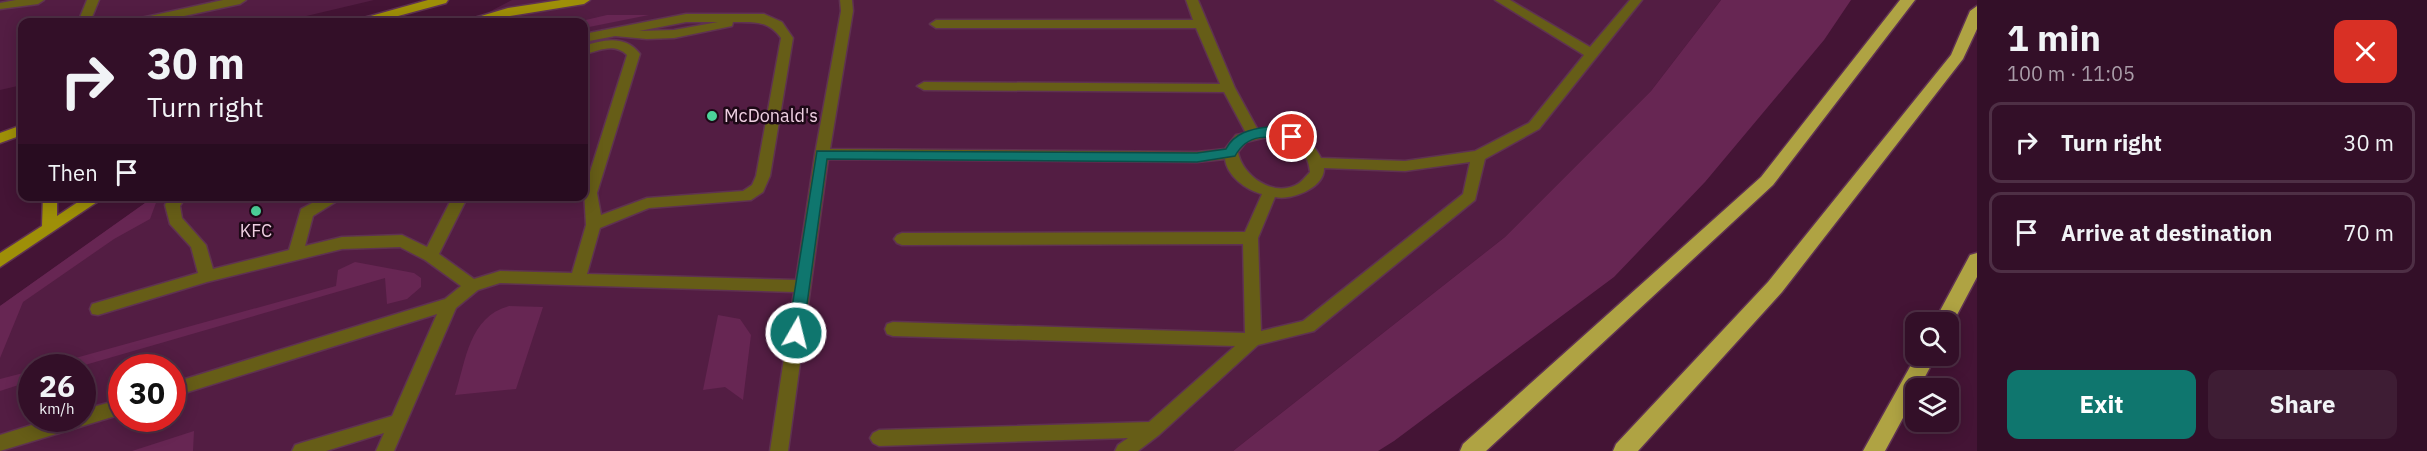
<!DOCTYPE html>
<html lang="en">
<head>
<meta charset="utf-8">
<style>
  :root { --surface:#330f28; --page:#3e1d34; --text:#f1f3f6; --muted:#a99ca8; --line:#4e2f45; --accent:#0f766e }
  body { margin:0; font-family:"IBM Plex Sans",sans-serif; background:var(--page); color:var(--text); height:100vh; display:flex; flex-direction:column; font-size:22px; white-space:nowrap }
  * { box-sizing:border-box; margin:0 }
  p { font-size:20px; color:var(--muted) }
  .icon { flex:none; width:33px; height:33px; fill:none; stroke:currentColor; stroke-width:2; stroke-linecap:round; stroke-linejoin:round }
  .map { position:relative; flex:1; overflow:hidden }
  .sheet { display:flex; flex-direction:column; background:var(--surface); width:450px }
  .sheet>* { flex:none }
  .hud { position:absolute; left:18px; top:18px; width:570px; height:183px; border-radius:12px; box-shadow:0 3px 15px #0003,0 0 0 2px var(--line); background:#330f28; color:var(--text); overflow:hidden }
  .tools { position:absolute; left:1905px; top:312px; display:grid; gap:12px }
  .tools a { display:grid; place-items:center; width:54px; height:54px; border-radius:12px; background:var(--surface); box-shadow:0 3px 15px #0003,0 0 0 2px var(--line); font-size:30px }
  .speed { position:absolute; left:18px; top:354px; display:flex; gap:12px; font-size:30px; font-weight:700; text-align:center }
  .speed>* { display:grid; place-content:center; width:78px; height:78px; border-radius:50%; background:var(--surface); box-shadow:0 3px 15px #0003,0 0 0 2px var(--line); line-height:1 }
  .speed small { font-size:15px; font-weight:400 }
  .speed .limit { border:9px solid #d22; background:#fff; color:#111 }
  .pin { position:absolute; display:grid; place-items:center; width:51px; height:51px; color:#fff; margin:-26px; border:3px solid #fff; border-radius:50%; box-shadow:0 2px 6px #0007 }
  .me { position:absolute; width:66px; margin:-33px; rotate:8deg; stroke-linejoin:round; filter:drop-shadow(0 0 4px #0008) }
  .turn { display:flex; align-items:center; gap:21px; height:126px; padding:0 30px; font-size:27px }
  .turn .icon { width:78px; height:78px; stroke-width:2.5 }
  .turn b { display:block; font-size:42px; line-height:51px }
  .then { display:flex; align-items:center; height:57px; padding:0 30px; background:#0003; gap:12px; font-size:22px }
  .round { display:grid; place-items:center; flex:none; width:63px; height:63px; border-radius:12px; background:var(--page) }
  .headline { display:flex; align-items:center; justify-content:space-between; height:102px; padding:0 30px }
  h1 { font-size:36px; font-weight:800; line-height:45px }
  .button { display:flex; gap:12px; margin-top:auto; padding:12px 30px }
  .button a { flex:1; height:69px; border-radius:12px; background:var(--accent); color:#fff; font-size:24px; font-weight:800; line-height:69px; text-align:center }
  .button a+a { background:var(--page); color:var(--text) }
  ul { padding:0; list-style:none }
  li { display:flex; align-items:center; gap:18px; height:81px; margin:0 12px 9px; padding:0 18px; border:3px solid var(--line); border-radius:12px }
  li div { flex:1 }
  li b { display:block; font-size:22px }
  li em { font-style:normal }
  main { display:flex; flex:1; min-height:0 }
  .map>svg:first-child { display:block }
  .built { fill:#531d43; fill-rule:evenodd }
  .green { fill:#672653 }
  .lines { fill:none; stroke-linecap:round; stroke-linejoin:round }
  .minor-casing { stroke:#5f3251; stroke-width:3 }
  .major-casing { stroke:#5f3251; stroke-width:3 }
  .highway-casing { stroke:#5f3251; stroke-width:3 }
  .minor { fill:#665d17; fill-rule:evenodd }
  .major { fill:#9e8f08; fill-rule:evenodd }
  .highway { fill:#afa343; fill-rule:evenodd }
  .route { fill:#0f766e; stroke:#0a4d48; stroke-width:1.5 }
  .poi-dot { fill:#4cd39a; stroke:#1e0917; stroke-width:2 }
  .labels { text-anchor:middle; stroke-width:5; stroke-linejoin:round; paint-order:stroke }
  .poi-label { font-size:18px; fill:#efd0e2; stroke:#1e0917; text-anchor:start }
</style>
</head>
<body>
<main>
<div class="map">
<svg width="1977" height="451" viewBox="0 0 1977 451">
  <rect width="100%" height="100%" fill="#441435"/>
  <path class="built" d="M0,0H374L281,22H22V85L0,90Z
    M512,0H1721L1651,91L1505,237L1233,451H0V306L154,197L584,196V22H470ZM32,368H82V418H32ZM122,368H172V418H122Z"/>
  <path class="green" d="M1721,0H1851L1824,40L1705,182L1614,277L1394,441L1378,451H1233L1505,237L1651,91Z
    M607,15H649L584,28V22H577Z
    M152,198L157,200L150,219L114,239L23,302L0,358V306Z
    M355,262L414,273L421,278V287L407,299L387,304L385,278L78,367H43L336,286L338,270Z
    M509,306L543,307L516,389L455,395C466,360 469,317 509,306Z
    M718,315L740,319L751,335L743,400L725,387L703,390Z
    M31,371V381L0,391V379Z
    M194,431L193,451H132Z"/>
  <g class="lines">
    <defs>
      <path id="minor" d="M16,0H44L38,4L0,9V3Z
        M87,0H99L90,22H78Z
        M223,0H246L240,4L156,22H135L141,18Z
        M840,0H852L853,11L830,149L1197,152L1225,149L1236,135L1246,133L1224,92L924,90L917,86L924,82L1220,84L1196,28H936L930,24L936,20H1193L1186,0H1198L1235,88L1258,130C1282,123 1311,136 1321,158L1405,161L1475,151L1529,123L1584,55L1495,0H1510L1590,47L1630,0H1642L1539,129L1485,159L1475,200L1314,331L1258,345L1159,435L1138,451H1115L1118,445L1128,438L879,446L873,443L870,438L873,433L879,430L1149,422L1235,346L893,336L887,334L885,329L887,324L893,322L1245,333L1243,244L902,245L897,243L894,239L897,235L902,233L1245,232L1262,194C1246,190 1227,176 1225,159L1197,162L828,159L788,451H770L794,292L500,283L478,290L456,308L394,451H376L384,433L326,451H292L295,445L301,443L392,416L437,314L172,397V383L445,299L461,286L425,260L400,247L342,249L207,282L98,315L92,314L90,309L92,304L198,273L191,247L170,224L165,205L170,196H186L180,206L182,218L206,245L213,269L289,250L301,209L325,196H345L313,216L305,246L342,237L402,235L427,247L453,196H468L439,254L474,279L500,271L572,273L586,225L584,191L627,55C614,42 599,51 584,54V46C604,39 626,35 640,54L597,193L601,215L647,198L743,191L752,185L756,176L781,38C768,20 754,22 733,22L732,26L674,38L647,39L615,36L584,42V34L686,14H764L782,22L793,38L770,176L763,192L751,200L649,208L600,228L587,274L796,280L815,154L841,11ZM686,22H718L674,30L639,31ZM1267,137C1289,140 1308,147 1310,172C1306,176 1301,183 1296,185C1272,197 1242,175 1238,152L1246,142ZM1470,162L1463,194L1303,321L1261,331L1258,238L1275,197C1291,201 1325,188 1324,168L1405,171Z
        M122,399V414L0,451V435L54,418H82V410Z"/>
      <path id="major" d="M428,0H448L446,3L376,22H358L360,19Z
        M561,0H590L584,4L510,16L487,22H469L471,19L508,8Z
        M22,125V135L0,143V133Z
        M43,196H57V216L87,196H106L0,267V253L42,226Z"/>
      <path id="highway" d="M1900,0H1915L1773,185L1486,451H1460L1463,444L1761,177Z
        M1977,6V29L1963,59L1782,292L1638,451H1613L1616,444L1768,282L1951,55L1970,11Z
        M1977,253V277L1950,328L1948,322H1934L1970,255Z
        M1916,356H1936L1919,388H1916V394L1885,451H1863Z"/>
    </defs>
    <use href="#minor" class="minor-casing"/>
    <use href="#major" class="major-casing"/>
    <use href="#highway" class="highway-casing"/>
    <use href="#minor" class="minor"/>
    <use href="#major" class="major"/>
    <use href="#highway" class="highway"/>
  </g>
  <path class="route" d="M1267,127L1297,134L1299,137L1292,141C1269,136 1248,132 1235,156L1197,162L827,159L803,333L796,339L788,333L817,151L1197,153L1226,149C1234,133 1251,129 1267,127Z"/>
  <g class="poi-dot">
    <circle cx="712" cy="116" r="6"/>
    <circle cx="256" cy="211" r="6"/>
  </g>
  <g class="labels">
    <g class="poi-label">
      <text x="724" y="122">McDonald's</text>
      <text x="256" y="237" text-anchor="middle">KFC</text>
    </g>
  </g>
</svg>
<div class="tools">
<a><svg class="icon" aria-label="search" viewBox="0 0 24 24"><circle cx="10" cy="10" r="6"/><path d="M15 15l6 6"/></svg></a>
<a><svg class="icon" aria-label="layers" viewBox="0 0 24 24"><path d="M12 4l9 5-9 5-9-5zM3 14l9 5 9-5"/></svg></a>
</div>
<div class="speed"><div>26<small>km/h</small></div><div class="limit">30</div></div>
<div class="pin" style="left:1292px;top:137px;background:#d93025"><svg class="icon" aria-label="arrive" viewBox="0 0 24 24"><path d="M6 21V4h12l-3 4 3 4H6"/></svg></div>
<svg class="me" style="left:796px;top:333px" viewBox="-20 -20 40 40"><circle r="17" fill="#0f766e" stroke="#fff" stroke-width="3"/><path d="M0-11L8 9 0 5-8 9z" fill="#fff"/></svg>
<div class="hud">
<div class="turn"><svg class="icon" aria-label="right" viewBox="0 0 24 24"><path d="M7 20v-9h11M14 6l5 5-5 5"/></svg><div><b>30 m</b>Turn right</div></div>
<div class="then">Then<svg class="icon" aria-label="arrive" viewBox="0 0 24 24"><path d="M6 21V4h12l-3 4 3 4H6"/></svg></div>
</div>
</div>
<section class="sheet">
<div class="headline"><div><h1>1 min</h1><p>100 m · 11:05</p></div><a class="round" style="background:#d93025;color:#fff"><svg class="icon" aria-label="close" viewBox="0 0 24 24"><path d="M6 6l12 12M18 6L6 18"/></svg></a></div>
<ul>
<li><svg class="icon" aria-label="right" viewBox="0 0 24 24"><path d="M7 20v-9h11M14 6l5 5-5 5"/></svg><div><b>Turn right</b></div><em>30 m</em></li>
<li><svg class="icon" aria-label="arrive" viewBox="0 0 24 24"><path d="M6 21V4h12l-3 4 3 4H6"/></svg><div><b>Arrive at destination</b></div><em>70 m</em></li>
</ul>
<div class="button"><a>Exit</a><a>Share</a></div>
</section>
</main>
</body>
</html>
